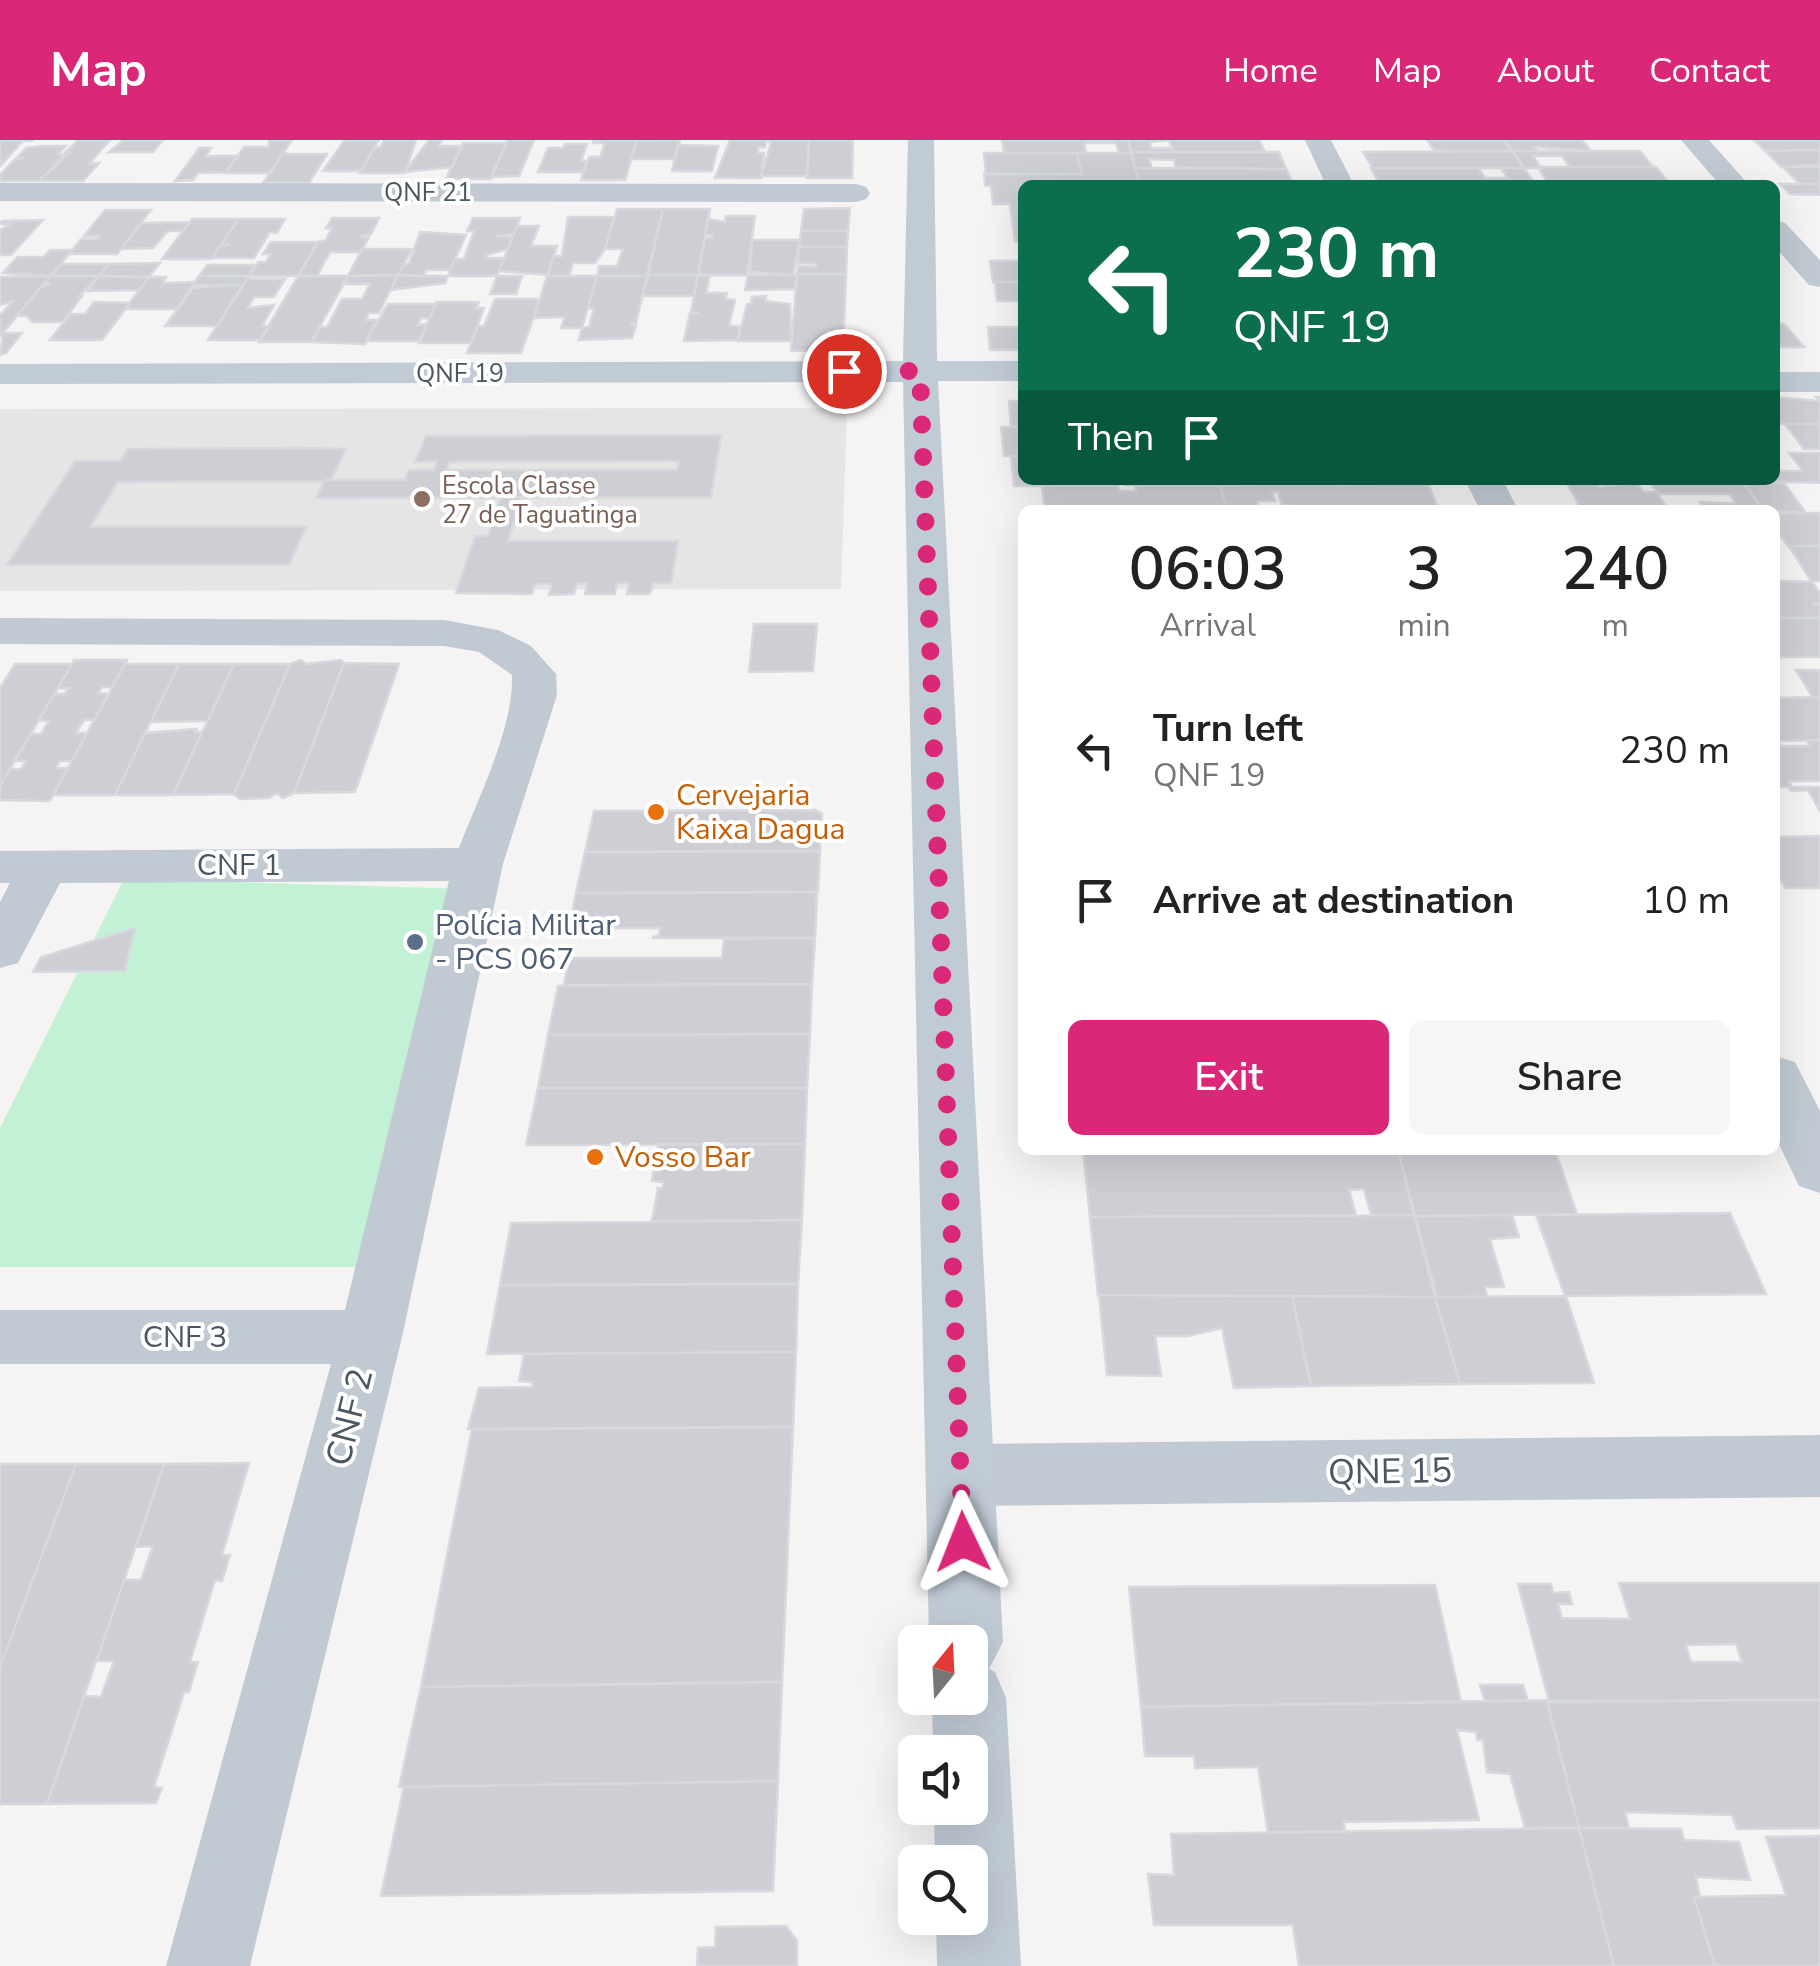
<!DOCTYPE html>
<html lang="en">
<head>
<meta charset="utf-8">
<style>
  :root { --surface:#fff; --page:#f6f6f6; --text:#222; --muted:#767676; --accent:#db2777 }
  body { margin:0; font-family:"Nunito Sans",sans-serif; background:var(--page); color:var(--text); height:100vh; display:flex; flex-direction:column; font-size:38px; white-space:nowrap }
  * { box-sizing:border-box; margin:0 }
  p { font-size:32px; color:var(--muted) }
  .icon { flex:none; width:55px; height:55px; fill:none; stroke:currentColor; stroke-width:2; stroke-linecap:round; stroke-linejoin:round }
  .map { position:relative; flex:1; overflow:hidden }
  .side { position:absolute; left:1018px; top:365px; width:762px; height:650px; display:flex; flex-direction:column; background:var(--surface); border-radius:15px; box-shadow:0 10px 40px #0002 }
  .side>* { flex:none }
  .top-card { position:absolute; left:1018px; top:40px; width:762px; height:305px; border-radius:15px; box-shadow:0 10px 40px #0002; background:#0b6e4f; color:#fff; overflow:hidden }
  .needle { width:65px; rotate:18deg }
  .tools { position:absolute; left:898px; top:1485px; display:grid; gap:20px }
  .tools a { display:grid; place-items:center; width:90px; height:90px; border-radius:15px; background:var(--surface); box-shadow:0 10px 40px #0002; font-size:50px }
  .pin { position:absolute; display:grid; place-items:center; width:85px; height:85px; color:#fff; margin:-42px; border:5px solid #fff; border-radius:50%; box-shadow:0 2px 10px #0007 }
  .me { position:absolute; width:110px; margin:-55px; rotate:358deg; stroke-linejoin:round; filter:drop-shadow(0 0 8px #0008) }
  .turn { display:flex; align-items:center; gap:35px; height:210px; padding:0 50px; font-size:45px }
  .turn .icon { width:130px; height:130px; stroke-width:2.5 }
  .turn b { display:block; font-size:70px; line-height:85px }
  .then { display:flex; align-items:center; height:95px; padding:0 50px; background:#0003; gap:20px; font-size:38px }
  .eta { display:flex; justify-content:space-evenly; align-items:center; height:170px; text-align:center }
  .eta b { font-size:60px; font-weight:600; line-height:70px }
  .action { display:flex; gap:20px; margin-top:auto; padding:20px 50px }
  .action a { flex:1; height:115px; border-radius:15px; background:var(--accent); color:#fff; font-size:40px; font-weight:600; line-height:115px; text-align:center }
  .action a+a { background:var(--page); color:var(--text) }
  ul { padding:0; list-style:none }
  li { display:flex; align-items:center; gap:30px; height:150px; padding:0 50px }
  li div { flex:1 }
  li b { display:block; font-size:38px }
  li em { font-style:normal }
  header { display:flex; align-items:center; gap:60px; box-sizing:border-box; height:140px; padding:0 50px; background:var(--accent); color:#fff }
  header strong { font-size:48px }
  nav { display:flex; gap:55px; margin-inline-start:auto; font-size:35px }
  .map>svg:first-child { display:block }
  .education { fill:#e6e4e5 }
  .green { fill:#c3f1d5 }
  .building { fill:#cdcfd5; stroke:#d7d9de; stroke-width:2.5; fill-rule:evenodd }
  .lines { fill:none; stroke-linecap:round; stroke-linejoin:round }
  .street { fill:#c1cad2; fill-rule:evenodd }
  .secondary { fill:#c1cbd6; fill-rule:evenodd }
  .route { stroke:#db2777; stroke-width:18; stroke-dasharray:0 32.4 }
  .education-dot { fill:#8d6e63; stroke:#fff; stroke-width:4 }
  .food-dot { fill:#e8710a; stroke:#fff; stroke-width:4 }
  .service-dot { fill:#5c6f8a; stroke:#fff; stroke-width:4 }
  .labels { text-anchor:middle; stroke-width:8; stroke-linejoin:round; paint-order:stroke }
  .far-street-label { font-size:25px; fill:#4a5661; stroke:#fff }
  .far-education-label { font-size:25px; fill:#785e54; stroke:#fff; text-anchor:start }
  .food-label { font-size:30px; fill:#c56008; stroke:#fff; text-anchor:start }
  .street-label { font-size:30px; fill:#4a5661; stroke:#fff }
  .service-label { font-size:30px; fill:#4e5e75; stroke:#fff; text-anchor:start }
  .near-street-label { font-size:35px; fill:#4a5661; stroke:#fff }
</style>
</head>
<body>
<header>
<strong>Map</strong>
<nav><a>Home</a><a>Map</a><a>About</a><a>Contact</a></nav>
</header>
<div class="map">
<svg width="1820" height="1826" viewBox="0 0 1820 1826">
  <rect width="100%" height="100%" fill="#f5f3f3"/>
  <path class="education" d="M847,268L841,449L0,451V269Z"/>
  <path class="green" d="M124,739L469,749L378,1127H0V988Z"/>
  <path class="building" d="M0,0H34L23,1L0,26Z
    M78,0H110L89,24L99,23L83,41H38L61,22H56L70,13H65Z
    M124,0H163L153,12H109Z
    M269,0H292L270,33H225L244,7H269Z
    M384,0H416L405,33H360L375,7H381Z
    M429,0H442L439,6H462L452,27L405,32Z
    M508,0H534L519,36L491,37Z
    M594,0H637L625,40H581L589,17H600L605,3H593Z
    M680,0L675,19H631L636,1Z
    M730,0H766L765,7H758V13H764L761,38H715Z
    M766,0H809L807,36H761L771,3Z
    M809,0H853L852,38H807Z
    M1002,0H1128L1131,13H1119L1116,3H1084L1086,13H1004Z
    M1128,0H1169L1150,2L1151,8H1172L1173,12H1131Z
    M1169,0H1259L1265,12H1173Z
    M1427,0H1504L1513,11H1443L1433,9Z
    M1504,0H1582L1591,11L1534,7L1538,11H1512Z
    M1754,0H1820V10L1765,11Z
    M344,1L368,0L378,1L361,31H323Z
    M463,3H506L491,39H446Z
    M565,4H587L581,21H587L583,32H538L548,8H563Z
    M678,5L718,6L712,31H672Z
    M43,6H66L58,14L64,15L39,41H0V35L14,20L25,17L17,18L26,8Z
    M199,8H211L206,16H238L226,32L198,33L193,40L175,41Z
    M1792,10H1820V25L1781,27L1765,11Z
    M1512,11H1640L1653,27H1570L1562,16H1533L1541,28H1524Z
    M1513,11L1524,28H1373L1363,12Z
    M1131,12H1279L1286,29L1176,27L1174,20L1149,19L1152,29L1135,28Z
    M283,13L288,14H327L309,43H263Z
    M984,13H1077L1082,34H986Z
    M1077,13H1131L1140,45H1022V102H1015L1010,64H993L991,46H985L984,34H1082Z
    M1538,27H1656L1670,44L1548,43Z
    M1783,27H1820V44H1800Z
    M1135,28L1286,29L1294,45H1140Z
    M1371,28H1478L1485,38H1508L1512,45H1380Z
    M1501,28H1524L1536,45H1513Z
    M1780,44H1820V55L1790,54Z
    M850,68L848,91H801L804,69Z
    M617,69H663L647,136H597L599,126H617L623,109H605Z
    M663,69H710L698,135H648Z
    M105,70H151L117,114H69L81,99H97L99,96H84Z
    M726,76H755L747,135H698L705,98H712V95H705L708,79L725,82Z
    M568,77H614L605,109L595,123H573L569,136H547L554,116H562Z
    M332,78H379L371,94L359,97H369L361,112H330L317,136H298L319,101H325L332,88H326Z
    M473,78H520L514,94L496,96H513L508,109L487,115L485,118H504L497,136H448L455,119H464L474,91H467Z
    M192,79H239L211,119H162Z
    M239,79H285L277,93L270,92L254,118H212L219,107L230,104H221Z
    M43,80L11,115H0V90L10,84H0L2,81Z
    M189,82L183,91H168L153,108L121,109L142,83Z
    M517,86H539L531,106H557L548,135L499,131Z
    M801,91H848L847,107H799Z
    M420,92L466,95L450,130H426L423,136L398,135L404,124H409Z
    M752,100H800L793,135L750,132Z
    M271,102H318L298,136H249L258,122H266L270,114H263Z
    M799,107H847L846,134H797L798,126H816V123H798Z
    M362,109H412L398,135L348,136Z
    M50,110H72L51,136L3,133L17,117H44Z
    M990,121H1022V142H993Z
    M160,123L149,137L99,136L109,124Z
    M61,124H109L99,136H50Z
    M207,125H256L249,136H199Z
    M797,134H846L843,210L791,211Z
    M398,135L423,136H448L445,143L391,150Z
    M398,135L379,173H369L366,180H376L365,204L312,202L320,187H327L342,159H362L370,144H343L348,136Z
    M648,135H698L694,156H642Z
    M698,135H710L706,153H727L725,159L735,160L729,186H739L738,200L684,201L690,173H699L691,172Z
    M748,135H797L796,149L745,150Z
    M50,136L17,176L0,196V175L13,161L0,165V137Z
    M50,136H99L79,156H82L63,182H32L27,176H17L39,149L51,143H45Z
    M99,136H100L149,137L139,150L88,151Z
    M199,136H249L243,145H193Z
    M298,136H348L311,202H259Z
    M497,136H522L516,154H490Z
    M547,136H597L582,188H561L565,177L534,178Z
    M597,136H647L636,183H630L636,186L632,198L579,200L582,188L589,187L594,168L588,169Z
    M149,137H166L163,143L195,142L177,169H125Z
    M247,139H285L274,157H254L248,168L274,165L262,186H269L261,200H208Z
    M995,142H1022V161H997Z
    M231,145H243L217,186H165L193,148Z
    M766,156L765,161L790,164L791,201H738L747,164H751L752,157Z
    M495,159H540L521,213H467L478,186H484Z
    M94,162L130,163L102,200H50L70,174H85Z
    M436,162H479L476,168H484L471,203H419Z
    M388,164H436L430,178H421L418,185L427,184L419,201H366Z
    M1775,183L1784,184L1804,207H1775Z
    M988,187H1022V210H990Z
    M3,193H22L6,213L0,215Z
    M1775,257L1819,261L1816,257H1820V284H1775Z
    M1009,261H1022V287H1011Z
    M1785,284H1820V309H1804Z
    M1001,287H1022V316H1004Z
    M721,295L711,357L316,358L325,340H405L409,330H434L437,321L415,322L426,296ZM679,321L677,330H446L449,322Z
    M128,309L299,308L346,309L331,340L324,341L118,342L90,387H306L289,425H7L75,321H120Z
    M1789,313H1820V343L1742,340H1775V331H1803Z
    M1011,316H1022V340H1113L1114,345L1014,346Z
    M1123,340H1219L1220,345H1124Z
    M1337,340H1396L1397,344L1339,345Z
    M1567,343H1597L1599,347L1638,343L1643,352H1657L1668,370H1582Z
    M1650,343H1744L1763,370H1706L1700,362L1736,364L1730,354H1659Z
    M1744,343H1784L1806,373L1763,370Z
    M1428,344L1439,370H1294L1292,365H1282L1278,352H1272L1275,361H1257L1259,370H1267H1227L1220,345Z
    M1118,345L1119,351H1136L1135,345H1220L1227,370H1045L1042,346Z
    M522,357L508,401H678L671,443H653L650,454H627L629,443H617L615,454H585L587,443L577,444L574,454L549,455L552,444H535L532,454L456,453L475,396H488L500,358Z
    M1775,373H1820V406H1788L1775,388Z
    M1789,406H1820V441H1811Z
    M1775,441L1812,442L1820,453V463H1813L1820,466V478H1776Z
    M1776,478H1820V517H1775Z
    M754,484H817L813,531L749,532Z
    M74,520H127L112,547H102L98,553L109,554L94,580H84L76,593H87L72,621H60L56,628H68L50,661L0,660V646L10,629H21L26,621H14L31,594H41L49,581L39,580L54,554H64L69,548H58Z
    M301,520L306,524L341,520L344,523L294,653L283,658L277,653L269,658L240,659L234,654L290,524Z
    M344,523L399,524L355,652L294,653Z
    M15,524H72L0,646V548Z
    M125,524H179L115,655H53Z
    M179,524H234L208,581L151,582Z
    M234,524H290L234,654L173,655Z
    M1796,530H1820V557L1813,558Z
    M1820,557V600L1775,601V558Z
    M197,589L196,592H202L173,655H115L145,593Z
    M1806,600H1820V641H1789L1792,647H1775V606H1810Z
    M1789,647H1820V671L1808,650L1791,651Z
    M816,670L822,674L820,711L585,712L594,671Z
    M1820,696V748H1785L1775,729V697Z
    M820,711L818,752L576,753L585,712Z
    M817,752L815,798H652L659,795L660,788H569L576,753Z
    M135,788L125,831L33,832L41,817Z
    M815,798L812,844L564,845L569,818H722L724,799Z
    M812,844L810,894L548,895L558,846Z
    M810,894L807,948H538L548,895Z
    M538,948H807L805,1004L526,1005Z
    M658,1004H805L802,1080L652,1081L658,1048L662,1049L664,1042L652,1041Z
    M1083,1010H1398L1414,1075H1371L1364,1049L1349,1050L1356,1075L1090,1077Z
    M1398,1010H1555L1577,1074L1415,1076Z
    M1730,1073L1766,1154L1565,1156L1536,1075Z
    M1414,1075L1435,1157L1098,1155L1090,1077Z
    M1512,1075L1519,1097L1490,1099L1504,1147H1485L1487,1157H1437L1415,1076Z
    M802,1080L798,1144L500,1145L511,1083Z
    M798,1144L796,1212L487,1214L500,1145Z
    M1099,1155L1292,1156L1311,1246L1234,1248L1222,1188L1188,1196H1155L1161,1236L1107,1235Z
    M1292,1156L1435,1157L1460,1244L1311,1246Z
    M1566,1156L1594,1243L1460,1244L1435,1157Z
    M796,1212L793,1287L468,1289L479,1248L532,1247L533,1242L519,1241L524,1214Z
    M793,1287L782,1542L421,1547L472,1289Z
    M249,1323L222,1415H230L222,1441L215,1440L190,1522H198L189,1552H184L154,1647L162,1648L156,1663L47,1664L84,1556L101,1557L114,1521H97L124,1440H141L153,1406L136,1407L164,1324Z
    M0,1324H76L0,1527Z
    M76,1324H164L47,1664H0V1527Z
    M1619,1443H1820V1560L1549,1561L1518,1444H1551L1553,1453L1569,1452L1572,1464H1558L1562,1478L1630,1479ZM1736,1504L1742,1522H1691L1686,1505Z
    M1435,1445L1461,1562L1141,1567L1129,1447Z
    M782,1542L778,1641L399,1647L421,1547Z
    M1480,1545H1523L1528,1561H1485Z
    M1547,1560L1579,1688H1525L1510,1634L1487,1632L1483,1600H1477L1476,1592L1457,1590L1479,1680L1344,1682L1345,1691L1268,1693L1258,1627L1195,1628L1194,1616H1145L1141,1567Z
    M1743,1560H1820V1688L1737,1689L1732,1675L1625,1672L1629,1688H1579L1547,1562Z
    M778,1641L773,1751L381,1756L404,1647Z
    M1579,1688L1681,1689L1684,1700L1739,1702L1750,1740L1696,1737L1700,1757H1694L1715,1826H1614Z
    M1579,1688L1614,1826H1299L1293,1785H1154L1148,1734L1174,1735L1171,1694Z
    M1820,1696V1826H1715L1694,1757L1786,1755L1766,1697Z
    M786,1786L797,1801V1826H697L698,1808L715,1807L716,1787Z"/>
  <g class="lines">
    <path class="street" d="M1305,0H1331L1354,45H1326Z
      M1681,0H1709L1749,45H1720Z
      M0,43L856,44L866,47L870,53L866,59L856,62L0,61Z
      M1775,80L1785,83L1820,120V147L1809,145L1775,107Z
      M1465,340H1503L1518,370H1480Z
      M0,478L444,480L498,490L531,506L556,534L557,555L503,724L402,1197L250,1826H166L331,1224H0V1170H345L449,741L60,743L18,823L0,828V762L10,743H0V711L459,708C478,658 514,588 512,535L479,512L444,506L0,504Z
      M1775,916L1795,922L1820,971V1053L1799,1046L1775,996Z
      M1820,1295V1357L960,1366L936,1357L926,1335L936,1313L960,1304Z"/>
    <path class="secondary" d="M908,0H934L937,221H1022V241H938L1003,1502L989,1529L995,1532L1006,1558L1021,1826H937L936,1778H970V1722H935L934,1668H970V1612H933L932,1558H970V1502H929L903,242L0,244V224L903,221Z
      M1775,232H1820V252H1775Z"/>
  </g>
  <g class="lines">
    <path class="route" d="M844,231H920L963,1402"/>
  </g>
  <circle class="education-dot" cx="422" cy="359" r="10"/>
  <g class="food-dot">
    <circle cx="656" cy="672" r="10"/>
    <circle cx="595" cy="1017" r="10"/>
  </g>
  <circle class="service-dot" cx="415" cy="802" r="10"/>
  <g class="labels">
    <g class="far-street-label">
      <text x="428" y="61">QNF 21</text>
      <text x="460" y="242">QNF 19</text>
    </g>
    <g class="far-education-label">
      <text x="442" y="354">Escola Classe<tspan x="442" dy="29">27 de Taguatinga</tspan></text>
    </g>
    <g class="food-label">
      <text x="676" y="665">Cervejaria<tspan x="676" dy="34">Kaixa Dagua</tspan></text>
      <text x="615" y="1027">Vosso Bar</text>
    </g>
    <g class="street-label">
      <text x="239" y="735">CNF 1</text>
      <text x="185" y="1207">CNF 3</text>
    </g>
    <g class="service-label">
      <text x="435" y="795">Polícia Militar<tspan x="435" dy="34">- PCS 067</tspan></text>
    </g>
    <g class="near-street-label">
      <text transform="translate(349 1277) rotate(-76)" y="12">CNF 2</text>
      <text transform="translate(1390 1331) rotate(-1)" y="12">QNE 15</text>
    </g>
  </g>
</svg>
<div class="tools">
<a><svg class="needle" viewBox="-14 -14 28 28"><path d="M0-13l5 13h-10z" fill="#e53935"/><path d="M0 13l5-13h-10z" fill="#767676"/></svg></a>
<a><svg class="icon" aria-label="sound" viewBox="0 0 24 24"><path d="M4 9h4l5-4v14l-5-4H4zM17 9q2 3 0 6"/></svg></a>
<a><svg class="icon" aria-label="search" viewBox="0 0 24 24"><circle cx="10" cy="10" r="6"/><path d="M15 15l6 6"/></svg></a>
</div>
<div class="pin" style="left:844px;top:231px;background:#d93025"><svg class="icon" aria-label="arrive" viewBox="0 0 24 24"><path d="M6 21V4h12l-3 4 3 4H6"/></svg></div>
<svg class="me" style="left:963px;top:1402px" viewBox="-20 -20 40 40"><path d="M0-17L14 15 0 8-14 15z" fill="#db2777" stroke="#fff" stroke-width="4"/></svg>
<div class="top-card">
<div class="turn"><svg class="icon" aria-label="left" viewBox="0 0 24 24"><path d="M17 20v-9H6M10 6l-5 5 5 5"/></svg><div><b>230 m</b>QNF 19</div></div>
<div class="then">Then<svg class="icon" aria-label="arrive" viewBox="0 0 24 24"><path d="M6 21V4h12l-3 4 3 4H6"/></svg></div>
</div>
<section class="side">
<div class="eta">
<div><b>06:03</b><p>Arrival</p></div>
<div><b>3</b><p>min</p></div>
<div><b>240</b><p>m</p></div>
</div>
<ul>
<li><svg class="icon" aria-label="left" viewBox="0 0 24 24"><path d="M17 20v-9H6M10 6l-5 5 5 5"/></svg><div><b>Turn left</b><p>QNF 19</p></div><em>230 m</em></li>
<li><svg class="icon" aria-label="arrive" viewBox="0 0 24 24"><path d="M6 21V4h12l-3 4 3 4H6"/></svg><div><b>Arrive at destination</b></div><em>10 m</em></li>
</ul>
<div class="action"><a>Exit</a><a>Share</a></div>
</section>
</div>
</body>
</html>
